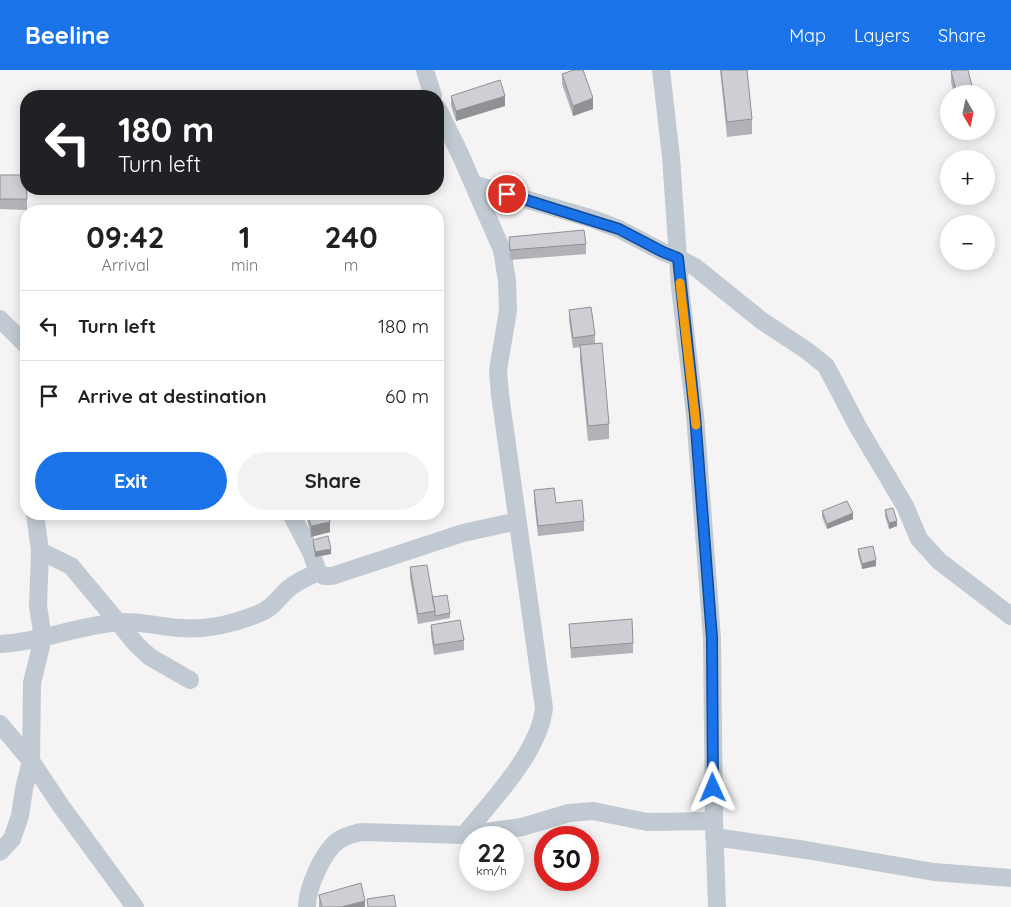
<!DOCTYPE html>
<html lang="en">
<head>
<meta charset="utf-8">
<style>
  :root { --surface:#fff; --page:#f2f2f2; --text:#202124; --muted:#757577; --line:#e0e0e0; --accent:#1a73e8 }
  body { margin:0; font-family:Quicksand,sans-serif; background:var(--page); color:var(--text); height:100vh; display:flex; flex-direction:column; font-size:19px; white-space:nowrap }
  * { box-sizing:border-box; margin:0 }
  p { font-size:16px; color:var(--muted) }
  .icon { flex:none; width:28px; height:28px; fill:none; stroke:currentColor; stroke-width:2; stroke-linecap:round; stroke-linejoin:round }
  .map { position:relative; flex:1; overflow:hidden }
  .panel { position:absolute; left:20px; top:135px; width:424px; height:315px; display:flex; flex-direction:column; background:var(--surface); border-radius:20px; box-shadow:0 2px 12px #0003 }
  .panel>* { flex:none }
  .banner { position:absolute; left:20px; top:20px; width:424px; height:105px; border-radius:20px; box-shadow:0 2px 12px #0003; background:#202124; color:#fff; overflow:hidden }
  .needle { width:32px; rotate:171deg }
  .buttons { position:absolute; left:940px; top:15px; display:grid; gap:10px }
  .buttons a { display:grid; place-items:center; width:55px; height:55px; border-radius:50%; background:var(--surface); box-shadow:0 2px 12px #0003; font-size:25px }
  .speed { position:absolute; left:459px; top:756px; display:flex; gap:10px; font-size:25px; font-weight:700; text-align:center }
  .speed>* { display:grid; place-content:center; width:65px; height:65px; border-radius:50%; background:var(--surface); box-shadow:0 2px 12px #0003; line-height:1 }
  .speed small { font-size:12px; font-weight:400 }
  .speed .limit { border:8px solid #d22; background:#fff; color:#111 }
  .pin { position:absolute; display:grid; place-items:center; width:42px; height:42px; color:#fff; margin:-21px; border:2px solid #fff; border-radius:50%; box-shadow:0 1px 5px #0007 }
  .me { position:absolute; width:55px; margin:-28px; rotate:359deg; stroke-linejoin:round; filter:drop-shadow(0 0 4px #0008) }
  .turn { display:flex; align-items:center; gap:18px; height:105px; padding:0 15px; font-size:22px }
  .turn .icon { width:65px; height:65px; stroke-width:2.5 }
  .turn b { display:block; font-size:35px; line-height:42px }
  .eta { display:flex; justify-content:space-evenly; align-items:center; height:85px; text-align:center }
  .eta b { font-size:30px; font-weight:700; line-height:35px }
  .primary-button { display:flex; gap:10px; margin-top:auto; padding:10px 15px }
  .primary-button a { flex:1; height:58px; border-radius:30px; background:var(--accent); color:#fff; font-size:20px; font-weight:700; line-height:58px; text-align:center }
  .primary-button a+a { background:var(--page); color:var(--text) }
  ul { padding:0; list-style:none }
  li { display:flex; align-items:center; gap:15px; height:70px; padding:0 15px; border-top:1px solid var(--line) }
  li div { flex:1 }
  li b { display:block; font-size:19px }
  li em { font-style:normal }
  header { display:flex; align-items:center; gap:30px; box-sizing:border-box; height:70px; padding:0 25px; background:var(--accent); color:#fff }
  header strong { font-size:24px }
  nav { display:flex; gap:28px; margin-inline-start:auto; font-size:18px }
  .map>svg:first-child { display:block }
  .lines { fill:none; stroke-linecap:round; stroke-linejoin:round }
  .street { stroke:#c1cad2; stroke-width:18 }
  .wall { fill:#b0b2b7 }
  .shaded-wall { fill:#909195 }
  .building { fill:#cdcfd5; stroke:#909195 }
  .route-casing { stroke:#114b97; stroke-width:12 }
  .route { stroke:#1a73e8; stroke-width:9 }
  .slow { stroke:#f59e0b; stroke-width:9 }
</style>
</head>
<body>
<header>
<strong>Beeline</strong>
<nav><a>Map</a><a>Layers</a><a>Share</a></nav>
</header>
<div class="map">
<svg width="1011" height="837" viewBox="0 0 1011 837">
  <rect width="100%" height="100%" fill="#f5f3f3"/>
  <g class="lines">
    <path class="street" d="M425,0L433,26
      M661,0L671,87L680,217L695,345L712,568L714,751L717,837
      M438,39L460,84L502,180L507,211L508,241L498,300L500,325L544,638C539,683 492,730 464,765
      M473,114L593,149L619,159L663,182L678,188L695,197L762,251L806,280L826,296L858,357L905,436L919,469L939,491L1011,546
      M0,249L26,275
      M291,444L311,482L318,502L324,506H332L463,463L518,451
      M40,481L71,496L137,575L150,587L190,610
      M0,574C41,572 80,555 120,552C141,551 161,557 181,558C207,560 236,553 260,543C273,538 278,528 288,519C297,511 308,507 318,502
      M0,654L31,691L61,736L135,837
      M714,767L806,780L934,802L1011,808
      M0,782L12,769L20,746L24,719L31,691L32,613L43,568L38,536L40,481L35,444
      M307,837C307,818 323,781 339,770C346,765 353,764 361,762L464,765L522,757L569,743L593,741L647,752L714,751"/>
  </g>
  <path class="wall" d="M720,0H747L752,49V64L727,67Z
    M951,1L974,24H954L951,12Z
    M562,4L593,39L573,46L562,14Z
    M451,26L505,36L456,51L451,36Z
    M0,105L27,119V140L0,139Z
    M509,167L586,174V184L510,190Z
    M569,240L595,265V273L609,354V369L588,371L580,290V277L573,278L569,250Z
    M534,420L584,451V461L538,466L534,431Z
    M885,440L897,456L889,459L885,446Z
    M822,441L853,449L827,459L822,447Z
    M306,444H328L330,462L311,467Z
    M313,470L331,484L315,487L313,475Z
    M858,479L876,496L862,499L858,484Z
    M410,497L432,527L450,543V548L418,554L410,508Z
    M569,554L633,573V583L571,588Z
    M431,555L464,570V580L434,585L431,565Z
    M319,825L365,837H319Z"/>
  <path class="shaded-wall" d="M505,26V36L456,51V41Z
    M593,28V39L573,46V36Z
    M853,443V449L827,459V454Z
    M897,451V456L889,459V453Z
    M330,452V462L311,467V456Z
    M331,479V484L315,487V482Z
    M876,490V496L862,499V494Z
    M365,831V837H341Z"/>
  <path class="building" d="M574,0H583L593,28L573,36L562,4Z
    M721,0H747L752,49L727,52Z
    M956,0H968L974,24H957L951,1Z
    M500,10L505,26L456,41L451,26Z
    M0,105H26L27,129H0Z
    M584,160L586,174L510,180L509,167Z
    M591,237L595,265L573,268L569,240Z
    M602,273L609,354L588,356L580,275Z
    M554,418L556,433L582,430L584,451L538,456L534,420Z
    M847,431L853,443L827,454L822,441Z
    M893,438L897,451L889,453L885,440Z
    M308,444H328L330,452L311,456Z
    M328,466L331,479L315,482L313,470Z
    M873,476L876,490L862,494L858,479Z
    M427,495L435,541L418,544L410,497Z
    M447,525L450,543L435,546V541L432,527Z
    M632,549L633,573L571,578L569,554Z
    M460,550L464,570L434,575L431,555Z
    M361,813L365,831L341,837H322L319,825Z
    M394,825L396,837H368L367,829Z"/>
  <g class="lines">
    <defs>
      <path id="route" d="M507,124L619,159L663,182L678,188L695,345L712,568L713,718"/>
    </defs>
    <use href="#route" class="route-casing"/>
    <use href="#route" class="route"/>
    <path class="slow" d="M680,213L696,355"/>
  </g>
</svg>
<div class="buttons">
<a><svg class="needle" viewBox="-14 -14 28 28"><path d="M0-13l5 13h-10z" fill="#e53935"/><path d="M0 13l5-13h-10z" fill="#757577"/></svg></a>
<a>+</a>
<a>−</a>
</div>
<div class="speed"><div>22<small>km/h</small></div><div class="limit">30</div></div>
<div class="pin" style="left:507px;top:124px;background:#d93025"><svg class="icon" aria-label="arrive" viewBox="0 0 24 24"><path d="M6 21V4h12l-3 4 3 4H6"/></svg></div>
<svg class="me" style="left:713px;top:718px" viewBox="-20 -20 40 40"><path d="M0-17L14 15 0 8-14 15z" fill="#1a73e8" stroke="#fff" stroke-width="4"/></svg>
<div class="banner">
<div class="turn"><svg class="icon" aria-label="left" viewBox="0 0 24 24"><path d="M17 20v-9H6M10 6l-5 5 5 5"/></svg><div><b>180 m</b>Turn left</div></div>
</div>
<section class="panel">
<div class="eta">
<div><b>09:42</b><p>Arrival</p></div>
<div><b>1</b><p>min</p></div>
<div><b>240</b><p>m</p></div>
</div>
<ul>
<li><svg class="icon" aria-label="left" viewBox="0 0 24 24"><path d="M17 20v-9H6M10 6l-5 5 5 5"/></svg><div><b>Turn left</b></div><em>180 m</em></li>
<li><svg class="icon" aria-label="arrive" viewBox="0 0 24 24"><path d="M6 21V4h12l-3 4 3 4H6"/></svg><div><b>Arrive at destination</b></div><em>60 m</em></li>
</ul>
<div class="primary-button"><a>Exit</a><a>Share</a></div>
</section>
</div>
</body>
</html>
